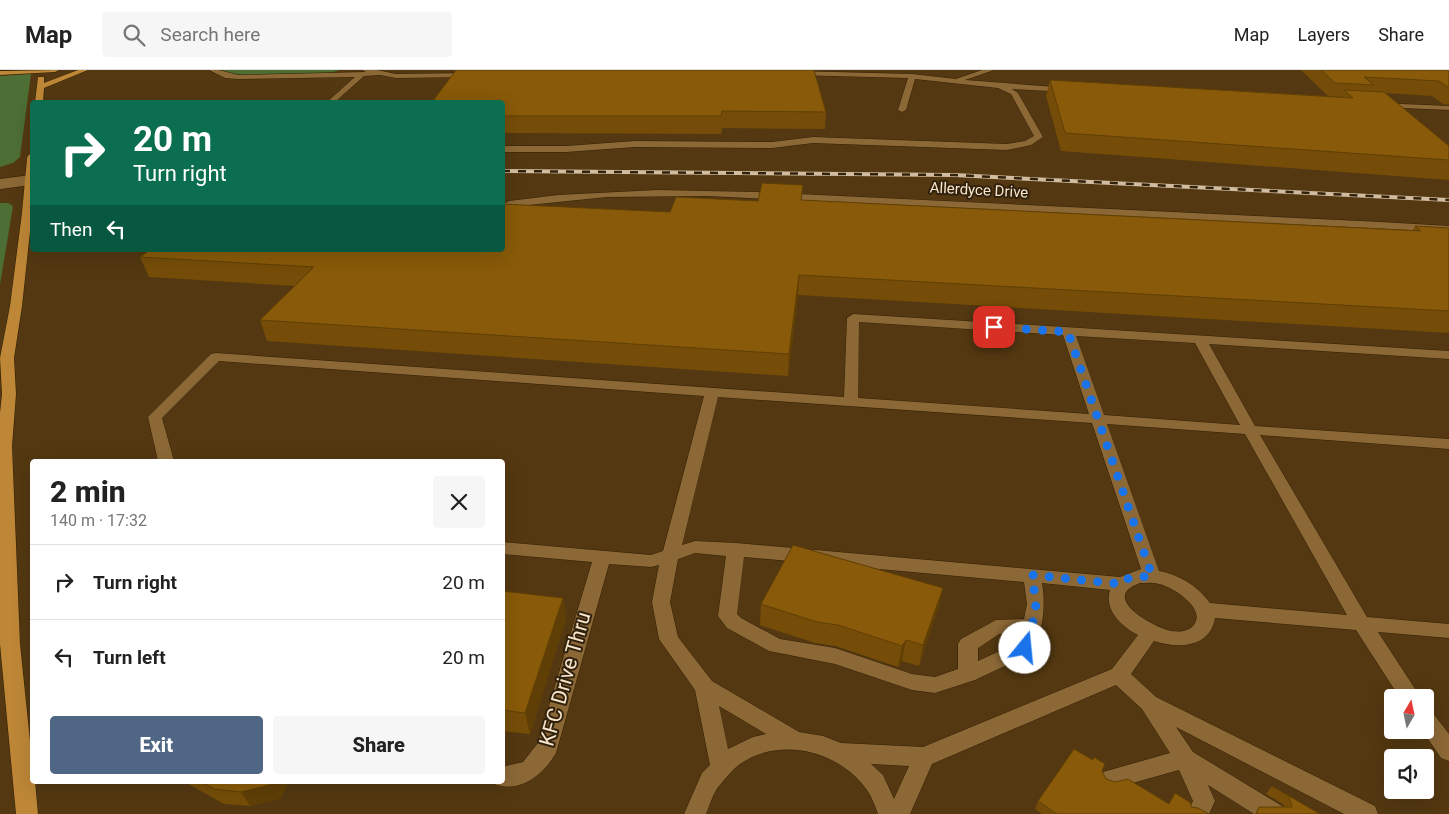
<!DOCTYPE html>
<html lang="en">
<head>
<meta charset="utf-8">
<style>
  :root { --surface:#fff; --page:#f6f6f6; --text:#222; --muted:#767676; --line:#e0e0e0; --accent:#4f6784 }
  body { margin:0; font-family:Roboto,sans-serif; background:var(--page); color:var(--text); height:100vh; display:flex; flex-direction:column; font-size:19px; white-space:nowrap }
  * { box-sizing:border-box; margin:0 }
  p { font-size:16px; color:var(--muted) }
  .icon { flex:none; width:28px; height:28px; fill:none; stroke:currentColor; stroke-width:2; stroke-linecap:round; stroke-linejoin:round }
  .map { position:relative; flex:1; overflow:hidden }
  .panel { position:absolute; left:30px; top:389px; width:475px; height:325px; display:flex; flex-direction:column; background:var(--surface); border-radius:5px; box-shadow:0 5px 20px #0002 }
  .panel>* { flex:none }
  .hud { position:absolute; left:30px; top:30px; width:475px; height:152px; border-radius:5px; box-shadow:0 5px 20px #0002; background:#0b6e4f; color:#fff; overflow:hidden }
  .needle { width:32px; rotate:9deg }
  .fabs { position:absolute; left:1384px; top:619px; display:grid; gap:10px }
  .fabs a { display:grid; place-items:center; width:50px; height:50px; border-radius:5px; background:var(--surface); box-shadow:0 5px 20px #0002; font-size:25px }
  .pin { position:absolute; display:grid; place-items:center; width:42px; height:42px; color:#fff; margin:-21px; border-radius:10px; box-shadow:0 2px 8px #0006 }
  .me { position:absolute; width:55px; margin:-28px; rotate:17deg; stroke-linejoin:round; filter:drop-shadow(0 0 4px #0008) }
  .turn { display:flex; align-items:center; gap:18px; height:105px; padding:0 20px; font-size:22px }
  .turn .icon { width:65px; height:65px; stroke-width:2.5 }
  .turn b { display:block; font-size:35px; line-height:42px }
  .then { display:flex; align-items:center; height:48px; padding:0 20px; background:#0003; gap:10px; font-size:19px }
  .round { display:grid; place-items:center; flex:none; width:52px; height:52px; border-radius:5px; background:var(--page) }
  .headline { display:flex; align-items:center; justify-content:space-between; height:85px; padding:0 20px }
  h1 { font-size:30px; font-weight:800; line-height:38px }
  .action { display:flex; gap:10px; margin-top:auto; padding:10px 20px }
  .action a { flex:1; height:58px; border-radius:5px; background:var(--accent); color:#fff; font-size:20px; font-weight:800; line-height:58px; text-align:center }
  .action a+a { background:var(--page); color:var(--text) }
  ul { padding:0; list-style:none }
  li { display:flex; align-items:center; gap:15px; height:75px; padding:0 20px; border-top:1px solid var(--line) }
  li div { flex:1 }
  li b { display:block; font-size:19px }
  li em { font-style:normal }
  header { display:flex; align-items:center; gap:30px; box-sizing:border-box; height:70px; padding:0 25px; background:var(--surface); border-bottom:1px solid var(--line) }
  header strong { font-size:24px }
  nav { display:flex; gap:28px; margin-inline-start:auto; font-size:18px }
  .search { width:350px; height:45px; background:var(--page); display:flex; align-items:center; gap:12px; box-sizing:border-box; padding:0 18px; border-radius:5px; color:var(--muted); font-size:19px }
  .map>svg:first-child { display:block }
  .green { fill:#4d6e34 }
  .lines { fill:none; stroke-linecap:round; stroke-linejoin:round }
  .minor-casing { stroke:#332106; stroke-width:1 }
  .major-casing { stroke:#332106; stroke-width:1 }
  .minor { fill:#8c6836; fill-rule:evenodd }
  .major { fill:#be8737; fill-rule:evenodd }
  .rail-casing { stroke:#d2bc9f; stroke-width:4 }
  .rail { stroke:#31220d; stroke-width:2.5; stroke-dasharray:8; stroke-linecap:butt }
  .minor-bridge-casing { stroke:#332106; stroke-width:11; stroke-linecap:butt }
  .major-bridge-casing { stroke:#332106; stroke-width:11; stroke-linecap:butt }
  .minor-bridge { stroke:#8c6836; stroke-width:10 }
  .major-bridge { stroke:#be8737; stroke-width:10 }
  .wall { fill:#754d08 }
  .shaded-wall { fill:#5f3f06 }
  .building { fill:#885a09; stroke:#5f3f06 }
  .route { stroke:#1a73e8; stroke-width:9; stroke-dasharray:0 16.2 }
  .labels { text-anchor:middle; stroke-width:4; stroke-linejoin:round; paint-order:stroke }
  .far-street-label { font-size:15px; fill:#f9e5cb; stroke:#31220d }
  .near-street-label { font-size:21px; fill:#f9e5cb; stroke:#31220d }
</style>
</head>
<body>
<header>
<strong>Map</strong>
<div class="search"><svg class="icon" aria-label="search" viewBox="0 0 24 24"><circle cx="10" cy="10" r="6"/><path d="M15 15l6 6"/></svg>Search here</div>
<nav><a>Map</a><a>Layers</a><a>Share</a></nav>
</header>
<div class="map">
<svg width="1449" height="744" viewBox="0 0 1449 744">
  <rect width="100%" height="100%" fill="#533811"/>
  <path class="green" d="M219,0H339C327,7 251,7 234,4C229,4 224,1 219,0Z
    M31,4L20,87L13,93L0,97V6Z
    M0,133H8L13,136L0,215Z"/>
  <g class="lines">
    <defs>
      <path id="minor" d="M209,0H219L238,5L366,2L362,0H377L396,4L471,3L475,5L471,7L396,8L380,5L364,6L335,32H327L355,7L238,9L225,8Z
        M982,0H994L965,10L1068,18L1072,20L1068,22L1012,19L1018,23L1043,67L1031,75L1007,80L813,73L772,78L635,77L566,82H502V76H566L635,71L772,72L813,67L1007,74L1025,71L1034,66L1011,24L998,18L915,9L906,40L902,42L898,40L908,8L794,5L790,3L794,1L912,4L956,9Z
        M1378,33L1449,36V40L1381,37H1378Z
        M657,120L756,122L1381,152L1449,156V162L707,126L607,127L509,137L504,134L509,131L558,125Z
        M853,244L1449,281V289L1209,274L1255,356L1449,369V379L1260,365L1367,547L1449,554V568L1378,562L1421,628H1400L1356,560L1215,548C1210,578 1178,579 1154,571L1131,604L1156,627L1375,736L1378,744H1344L1176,657L1193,682L1282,736L1285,744H1254L1208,715L1215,731L1209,744H1187L1193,731L1179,700L1111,719L1103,716L1100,709L1103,702L1170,683L1142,639L1116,615L932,694L910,744H878C875,736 872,727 867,720C840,681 780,666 740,694C733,699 725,709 719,716C713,723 710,735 706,744H684L702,703L710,695L695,620L659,569L652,532L659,495L651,497L609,494L556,683C544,704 520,724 494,714L493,711H502V697L523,692L538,673L592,492L502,484V472L651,485L663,481L704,326L219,291L162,348L174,391H158L148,347L211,284L216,283L844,327L847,248ZM859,252L1063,265L1089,344L858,328ZM1076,266L1195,273L1240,355L1104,345ZM718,327L1092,353L1141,499L1120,507L736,473L695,471L682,475ZM1107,354L1245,364L1347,545L1210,533C1198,516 1180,505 1159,501ZM695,483L726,486L718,546L727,558L769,581L835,594L912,620L935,623L975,610L1032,583C1043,561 1046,537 1042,513L1110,520C1104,540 1121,556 1138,565L1112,599L923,677L841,673L823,666L799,662L712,611L678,567L670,532L678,489ZM744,487L1024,512L1027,534L1024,549L996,550L961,569L958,574V599L935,607L912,604L835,578L780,569L741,548L737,544ZM1140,513C1146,513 1153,512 1159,514C1173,517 1208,539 1193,556C1187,562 1179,562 1171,561C1152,557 1099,527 1140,513ZM999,564H1020L1017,573L978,591V578ZM719,636L766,664L753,667L728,679ZM871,694L909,696L894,729L883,705Z
        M1425,639L1432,642L1449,664V691L1441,688L1422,660H1425Z"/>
      <path id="major" d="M59,0L55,2L0,5V1Z
        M78,0H88L44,18L43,32H35L38,7H44V13Z
        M27,140L32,143L22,236L14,288L16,324L12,376L20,574L32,690V711H35L38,744H16L0,574V343L2,324L0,288L10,236L22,143Z"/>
    </defs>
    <use href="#minor" class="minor-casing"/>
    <use href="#major" class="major-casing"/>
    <use href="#minor" class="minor"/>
    <use href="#major" class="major"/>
    <defs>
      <path id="rail" d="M502,101L954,105L1449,130
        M0,115L32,113"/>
    </defs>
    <use href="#rail" class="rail-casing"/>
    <use href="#rail" class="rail"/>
    <defs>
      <path id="minor-bridge" d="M0,114L31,110"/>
      <path id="major-bridge" d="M27,143L32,89"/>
    </defs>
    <use href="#minor-bridge" class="minor-bridge-casing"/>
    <use href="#major-bridge" class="major-bridge-casing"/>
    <use href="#minor-bridge" class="minor-bridge"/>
    <use href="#major-bridge" class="major-bridge"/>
  </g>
  <path class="wall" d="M1301,0H1449V35L1443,34L1432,26L1385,23L1449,76V110L1061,81L1046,26L1050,10L1328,26Z
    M502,32L826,42L825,59L722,58L721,64L502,63Z
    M802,130L1413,160L1415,156L1449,158V263L798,225L788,306L267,271L260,250L295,216L149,207L140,187L670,142L758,131Z
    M943,518L938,539L919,596L902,591L898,597L836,576L815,573L760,555L761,534Z
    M502,521L563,528L566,549L530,664L502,661Z
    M1102,701L1106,709L1169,734L1191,737L1209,744H1042L1035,739L1038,731Z
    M187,711H289L281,728L250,736L224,734L190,715Z
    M1272,716L1320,744H1255L1259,737H1284L1283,734L1266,724Z"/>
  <path class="shaded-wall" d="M799,205L798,225L788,306L789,284Z
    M943,518L938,539L919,596L923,575Z
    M563,528L566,549L530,664L525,643Z
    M906,570L902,591L898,597L902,576Z
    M274,711H289L281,728L250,736L241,722Z"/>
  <path class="building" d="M456,0H814L826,42L722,41L721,46H502V32H432Z
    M1321,0H1449V18L1439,11L1364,7L1374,15L1335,13Z
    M1050,10L1353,28L1344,20L1384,22L1449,76V90L1065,63Z
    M762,113L803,115L801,130L1421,161L1415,156L1449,158V241L799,205L789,284L260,250L314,197L140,187L150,180H502V134L670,142L676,127L758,131Z
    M793,475L943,518L923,575L906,570L902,576L838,555L817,552L761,534Z
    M502,521L563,528L525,643L502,640Z
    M1074,679L1093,690L1094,687L1105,694L1102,701L1106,709L1115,712L1128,709L1169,734L1175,723L1191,733V737L1198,738L1209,744H1057L1038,731Z
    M200,711H274L273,714L241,722L214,719Z
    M1272,716L1320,744H1256L1259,737H1292L1289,726Z"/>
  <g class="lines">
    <path class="route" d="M994,257L1068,262L1152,506L1129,508L1121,514L1032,505L1036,534L1032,556L1025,578"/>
  </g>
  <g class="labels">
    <g class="far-street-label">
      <text transform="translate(979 120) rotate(3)" y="5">Allerdyce Drive</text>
    </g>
    <g class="near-street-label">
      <text transform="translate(565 609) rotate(-74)" y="7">KFC Drive Thru</text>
    </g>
  </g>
</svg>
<div class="fabs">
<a><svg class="needle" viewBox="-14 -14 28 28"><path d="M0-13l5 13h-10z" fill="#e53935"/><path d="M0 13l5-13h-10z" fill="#767676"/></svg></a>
<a><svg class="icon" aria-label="sound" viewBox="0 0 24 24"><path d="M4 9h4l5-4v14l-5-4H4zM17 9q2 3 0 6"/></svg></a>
</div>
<div class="pin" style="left:994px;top:257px;background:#d93025"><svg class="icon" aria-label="arrive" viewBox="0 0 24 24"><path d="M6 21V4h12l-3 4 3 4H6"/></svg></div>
<svg class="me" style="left:1025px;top:578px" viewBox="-20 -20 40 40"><circle r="19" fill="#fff"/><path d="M0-13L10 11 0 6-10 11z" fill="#1a73e8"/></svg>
<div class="hud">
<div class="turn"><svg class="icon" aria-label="right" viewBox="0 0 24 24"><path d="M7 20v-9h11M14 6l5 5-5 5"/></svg><div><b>20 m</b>Turn right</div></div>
<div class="then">Then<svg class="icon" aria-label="left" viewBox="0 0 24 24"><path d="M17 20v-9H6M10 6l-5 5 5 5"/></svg></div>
</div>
<section class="panel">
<div class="headline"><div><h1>2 min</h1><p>140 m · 17:32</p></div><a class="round"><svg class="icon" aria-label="close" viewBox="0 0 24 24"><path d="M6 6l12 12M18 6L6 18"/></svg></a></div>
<ul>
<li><svg class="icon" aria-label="right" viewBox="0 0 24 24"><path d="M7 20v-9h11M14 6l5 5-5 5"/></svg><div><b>Turn right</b></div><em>20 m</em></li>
<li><svg class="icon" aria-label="left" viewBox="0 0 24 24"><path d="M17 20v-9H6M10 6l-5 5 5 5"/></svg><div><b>Turn left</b></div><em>20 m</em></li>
</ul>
<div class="action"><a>Exit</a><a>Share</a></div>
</section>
</div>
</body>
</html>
